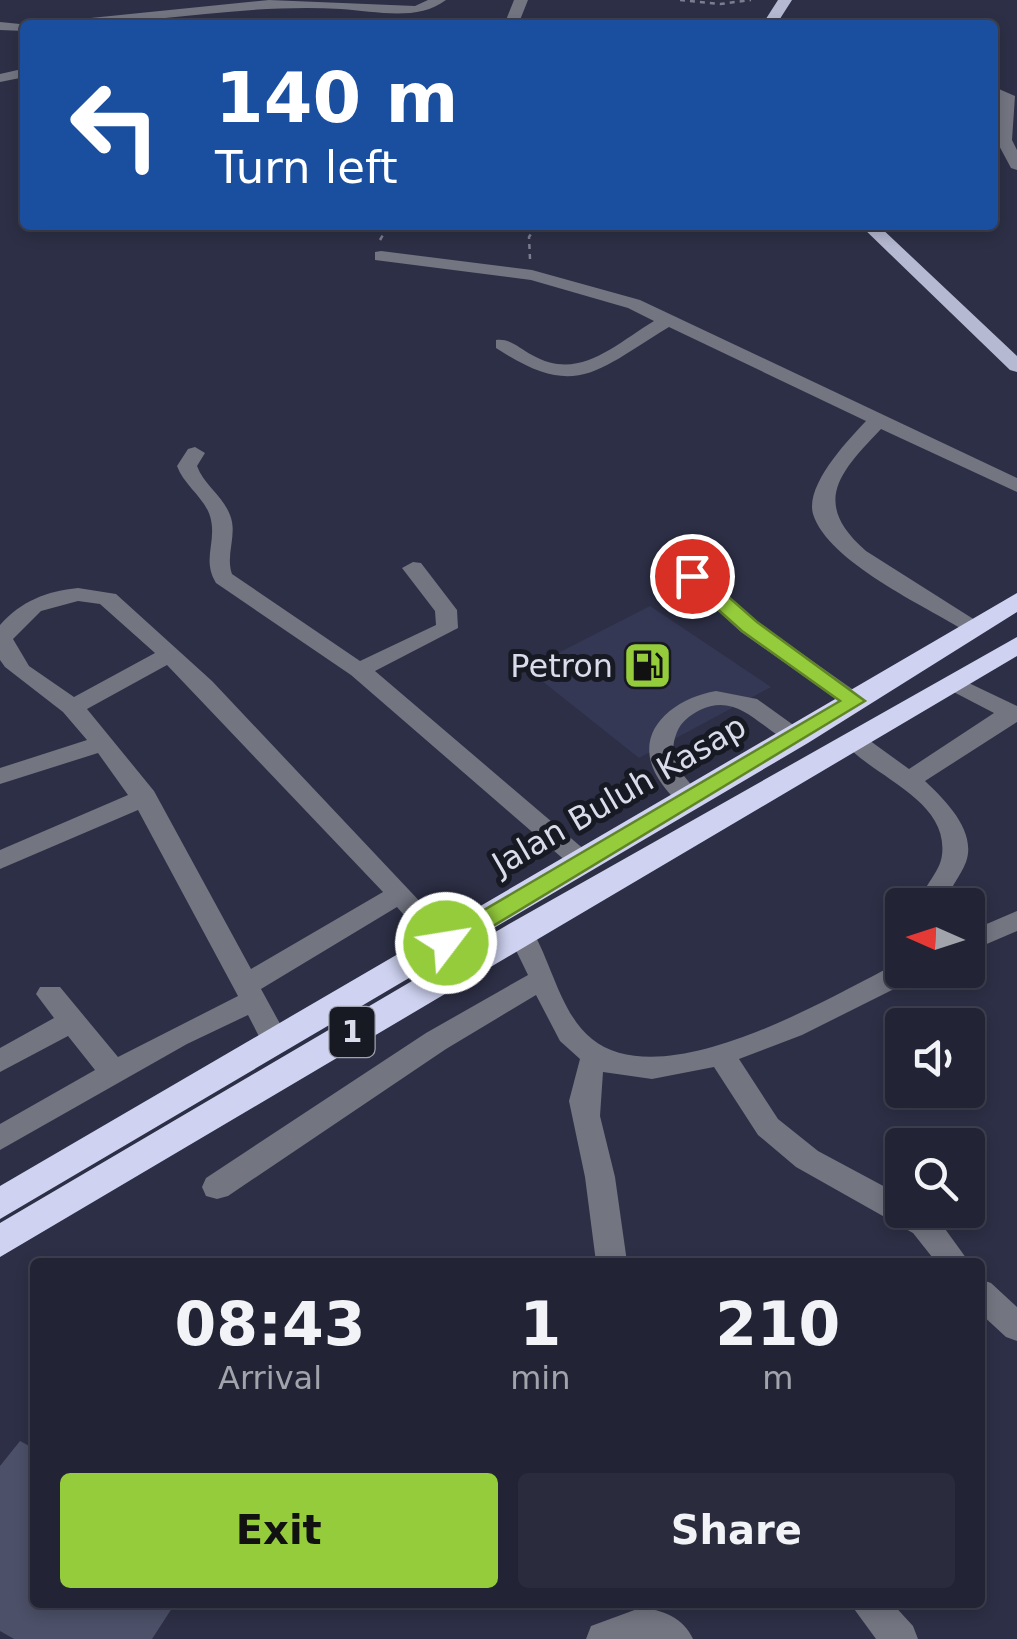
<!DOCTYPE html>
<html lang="en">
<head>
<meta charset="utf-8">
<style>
  :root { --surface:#222334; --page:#2a2b3c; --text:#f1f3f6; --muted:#a2a4ac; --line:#3f404f; --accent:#94cc3c }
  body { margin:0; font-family:"DejaVu Sans",sans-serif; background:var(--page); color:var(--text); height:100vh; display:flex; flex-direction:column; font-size:38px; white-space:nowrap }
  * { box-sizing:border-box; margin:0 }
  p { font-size:32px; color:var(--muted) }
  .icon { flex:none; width:55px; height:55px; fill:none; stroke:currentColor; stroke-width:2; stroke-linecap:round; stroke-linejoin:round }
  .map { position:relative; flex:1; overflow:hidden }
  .details { position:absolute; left:30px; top:1258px; width:955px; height:350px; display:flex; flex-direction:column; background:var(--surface); border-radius:10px; box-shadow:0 5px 15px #0003,0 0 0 2px var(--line) }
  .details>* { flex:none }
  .banner { position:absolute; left:20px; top:20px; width:978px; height:210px; border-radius:10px; box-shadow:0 5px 15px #0003,0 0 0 2px var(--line); background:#1a4fa0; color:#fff; overflow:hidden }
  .needle { width:65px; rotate:273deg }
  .tools { position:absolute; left:885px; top:888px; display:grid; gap:20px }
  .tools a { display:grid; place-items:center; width:100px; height:100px; border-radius:10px; background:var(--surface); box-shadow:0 5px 15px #0003,0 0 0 2px var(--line); font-size:50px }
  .pin { position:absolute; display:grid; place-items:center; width:85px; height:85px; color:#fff; margin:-42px; border:5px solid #fff; border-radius:50%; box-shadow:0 2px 10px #0007 }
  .me { position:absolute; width:110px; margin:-55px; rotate:59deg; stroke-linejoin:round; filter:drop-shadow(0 0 8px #0008) }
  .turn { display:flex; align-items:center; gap:35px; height:210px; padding:0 30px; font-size:45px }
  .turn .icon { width:130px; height:130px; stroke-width:2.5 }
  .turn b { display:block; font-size:70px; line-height:85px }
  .eta { display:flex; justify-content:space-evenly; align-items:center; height:170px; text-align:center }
  .eta b { font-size:60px; font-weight:600; line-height:70px }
  .action { display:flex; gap:20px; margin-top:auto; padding:20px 30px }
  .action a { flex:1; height:115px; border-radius:10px; background:var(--accent); color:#111; font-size:40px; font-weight:600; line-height:115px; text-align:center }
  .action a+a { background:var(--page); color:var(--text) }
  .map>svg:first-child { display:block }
  .built { fill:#353855 }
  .building { fill:#4c5068 }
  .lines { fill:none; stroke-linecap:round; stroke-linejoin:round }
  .path { stroke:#7b7d90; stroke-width:2.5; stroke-dasharray:5 5; stroke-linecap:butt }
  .minor { fill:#737581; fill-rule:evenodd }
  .major { fill:#b5b9d1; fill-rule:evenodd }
  .highway { fill:#cfd3f1; fill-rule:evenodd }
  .route { fill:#94cc3c; stroke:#608527; stroke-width:2.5 }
  .labels { text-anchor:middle; stroke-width:10; stroke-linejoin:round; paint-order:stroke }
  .shield { fill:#171923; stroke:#a0a2af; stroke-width:2.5 }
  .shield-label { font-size:30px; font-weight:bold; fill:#dadceb }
  .poi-label { font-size:32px; fill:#dadceb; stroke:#171923; text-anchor:end }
  .street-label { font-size:32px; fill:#dadceb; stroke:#171923 }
</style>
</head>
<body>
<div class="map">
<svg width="1017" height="1639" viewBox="0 0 1017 1639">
  <rect width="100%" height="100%" fill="#2d2f46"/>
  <path class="built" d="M650,606L771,687L639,758L527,669Z"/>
  <path class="building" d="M20,1441L35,1449V1602H176L152,1639H14L0,1631V1466Z"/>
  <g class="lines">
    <path class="path" d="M680,0L720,4L751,0
      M380,240L389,225
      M530,259L529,237L537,225"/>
    <path class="minor" d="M269,0L415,6L428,0H446C417,22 375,11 341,9C245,3 150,25 54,25L61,21Z
      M514,0H528L518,25H504Z
      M0,22L30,25H25V31L0,30Z
      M22,69L25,77L0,82V74Z
      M992,86L1015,96L1012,140L1017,150V170L1011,168L996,140L1000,98L992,95Z
      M381,251L532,270L640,300L1017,478V492L881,429C839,473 811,503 866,551L986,627L983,632H967C925,606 828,562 813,514C805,485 848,440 866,421L669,327C596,371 576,401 496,348V340C510,338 519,348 532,355C579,382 614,345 654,321L628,308L531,280L375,260V252Z
      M195,447L205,453L197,466C204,485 223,496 230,515C238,535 225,554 232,574L360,661L436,625L435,611L402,568L413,562L421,563L457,610L458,628L375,671L593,857L597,863L593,869H575L351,675L216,583C202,560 216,544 211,520C207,499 184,486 177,466L188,449Z
      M692,569L700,570L757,622L862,696L866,701L862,706H846L741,632L684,580L681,575L684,570Z
      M78,588L116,594L212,681L459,943L455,950C431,957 412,923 397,907L261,989L290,1042L286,1050H266L248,1015L187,1044L0,1150V1124L95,1070L68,1036L0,1072V1048L54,1018L36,994L40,987H60L118,1057L238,996L138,810L0,869V850L128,795L98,753L0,784V768L87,740L63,712L5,667L0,660V625C21,601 47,591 78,588ZM78,601L100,604L155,653L74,697L29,666L13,639L41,611ZM167,665L383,892L251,969L154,791L87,709Z
      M952,675L1017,706V722L925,781C945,800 977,831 966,862C960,878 948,888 946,905H920C922,886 940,873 942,855C949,798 869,776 842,740L846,735H862L909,769L994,713L944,687L940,682Z
      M716,691L757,699L810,737L806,742C772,751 747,687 700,710C690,715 681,722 677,732C664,764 688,777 703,800L691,808C679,805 669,794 662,784C627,736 670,699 716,691Z
      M1017,911V931L968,952V932Z
      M520,923L529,925C551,959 560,1014 592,1039C665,1097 828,998 898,963L902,962V970H922L918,977L802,1035L739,1059L778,1119L818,1151L902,1196V1210H927L935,1215L969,1262H936L913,1233L796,1167L758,1135L714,1067L652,1079L603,1072L600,1116L615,1177L627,1262H596L585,1177L569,1101L580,1059L560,1041L536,995L446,1049L228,1196L217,1199L206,1196L202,1187L206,1178L426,1033L528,975L507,932L511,925Z
      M980,1279L991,1283L1017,1307V1341L1006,1337L980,1313Z
      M849,1602H891L913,1626L918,1639H876Z
      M640,1608C662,1609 684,1618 693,1639H586L591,1626Z"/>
    <path class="major" d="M778,0H792L776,25H762Z
      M860,225H878L1017,356V372L1010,370Z"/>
    <path class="highway" d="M1017,593V612L808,743L0,1219V1186Z
      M1017,637V656L0,1257V1223L509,924Z"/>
  </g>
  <path class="route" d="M685,571H699L757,622L865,701L455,949H438L434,943L438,937L840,701L742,631L685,580Z"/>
  <defs>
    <symbol id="fuel-square" viewBox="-11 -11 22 22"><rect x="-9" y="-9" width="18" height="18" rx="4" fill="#94cc3c" stroke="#171923"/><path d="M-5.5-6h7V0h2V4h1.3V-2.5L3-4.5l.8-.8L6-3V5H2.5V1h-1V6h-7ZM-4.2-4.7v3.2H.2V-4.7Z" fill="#111"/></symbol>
  </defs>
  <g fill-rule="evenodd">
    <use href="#fuel-square" x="620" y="638" width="55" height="55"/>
  </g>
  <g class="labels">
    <rect class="shield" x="329.5" y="1007" width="45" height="50" rx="8"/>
    <g class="shield-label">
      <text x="352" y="1042">1</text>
    </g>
    <g class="poi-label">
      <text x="613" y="677">Petron</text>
    </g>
    <g class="street-label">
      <text transform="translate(619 795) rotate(-30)" y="11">Jalan Buluh Kasap</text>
    </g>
  </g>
</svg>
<div class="tools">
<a><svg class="needle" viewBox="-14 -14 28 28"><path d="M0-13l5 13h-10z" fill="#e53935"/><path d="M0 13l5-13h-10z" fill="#a2a4ac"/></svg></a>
<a><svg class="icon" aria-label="sound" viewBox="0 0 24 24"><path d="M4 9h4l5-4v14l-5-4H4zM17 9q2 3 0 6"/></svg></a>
<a><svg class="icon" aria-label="search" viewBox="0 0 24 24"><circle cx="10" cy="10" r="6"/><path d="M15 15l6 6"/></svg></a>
</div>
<div class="pin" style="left:692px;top:576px;background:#d93025"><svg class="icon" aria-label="arrive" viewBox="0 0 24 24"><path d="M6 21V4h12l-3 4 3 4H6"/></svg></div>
<svg class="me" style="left:446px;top:943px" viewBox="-20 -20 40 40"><circle r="17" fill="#94cc3c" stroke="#fff" stroke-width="3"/><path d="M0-11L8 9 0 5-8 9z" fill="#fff"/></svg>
<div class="banner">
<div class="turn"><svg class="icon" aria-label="left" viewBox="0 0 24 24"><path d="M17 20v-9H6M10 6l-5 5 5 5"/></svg><div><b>140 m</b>Turn left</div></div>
</div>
<section class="details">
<div class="eta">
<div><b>08:43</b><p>Arrival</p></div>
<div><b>1</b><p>min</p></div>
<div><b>210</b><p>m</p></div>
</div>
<div class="action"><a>Exit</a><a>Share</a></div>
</section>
</div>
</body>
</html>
